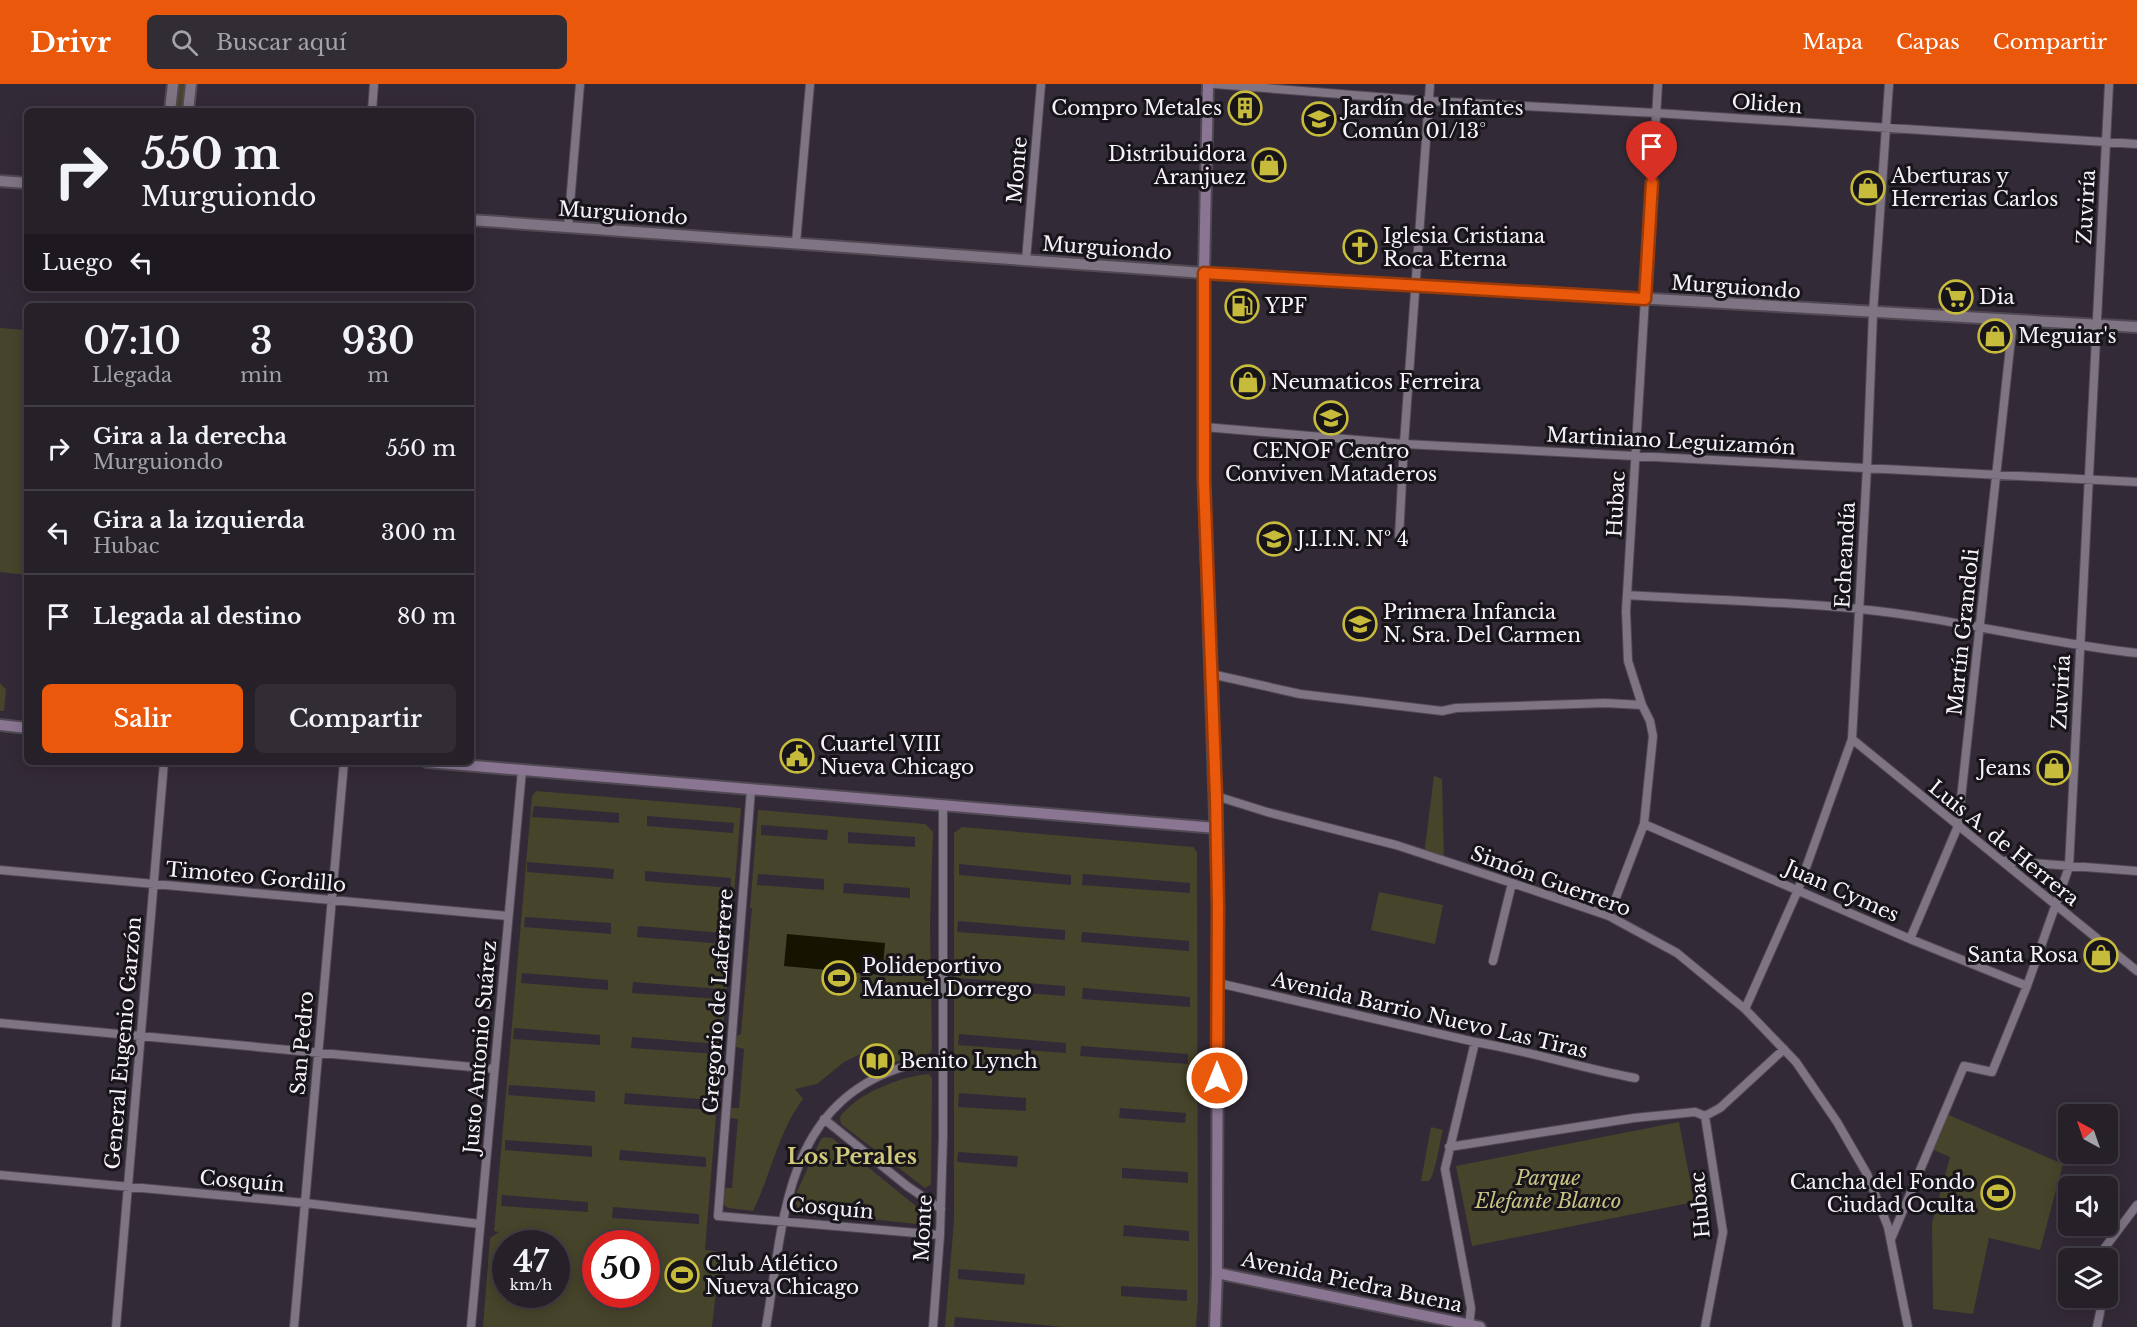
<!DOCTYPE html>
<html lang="es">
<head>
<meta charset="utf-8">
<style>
  :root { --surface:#262029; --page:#322d35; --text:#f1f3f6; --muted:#a4a3a8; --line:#423e46; --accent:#ea580c }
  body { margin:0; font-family:"Libre Baskerville",serif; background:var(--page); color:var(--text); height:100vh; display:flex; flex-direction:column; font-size:22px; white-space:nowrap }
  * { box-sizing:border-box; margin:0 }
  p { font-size:20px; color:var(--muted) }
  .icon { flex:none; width:33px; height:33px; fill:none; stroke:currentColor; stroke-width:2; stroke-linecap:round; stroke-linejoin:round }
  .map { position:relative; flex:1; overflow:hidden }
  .details { position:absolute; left:24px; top:219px; width:450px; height:462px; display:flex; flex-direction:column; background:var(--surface); border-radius:9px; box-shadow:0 3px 15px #0003,0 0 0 2px var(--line) }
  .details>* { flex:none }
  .top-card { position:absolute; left:24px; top:24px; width:450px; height:183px; border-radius:9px; box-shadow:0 3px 15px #0003,0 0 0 2px var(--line); background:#262029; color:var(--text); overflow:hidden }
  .needle { width:39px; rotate:320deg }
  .buttons { position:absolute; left:2058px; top:1020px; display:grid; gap:12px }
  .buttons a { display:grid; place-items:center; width:60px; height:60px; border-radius:9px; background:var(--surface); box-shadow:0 3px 15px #0003,0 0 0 2px var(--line); font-size:30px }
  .speed { position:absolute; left:492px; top:1146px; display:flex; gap:12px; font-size:30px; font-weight:700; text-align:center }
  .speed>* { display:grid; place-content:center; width:78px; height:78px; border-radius:50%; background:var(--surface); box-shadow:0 3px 15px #0003,0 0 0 2px var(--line); line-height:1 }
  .speed small { font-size:15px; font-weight:400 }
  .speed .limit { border:9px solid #d22; background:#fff; color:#111 }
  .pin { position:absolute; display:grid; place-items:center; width:51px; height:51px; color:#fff; margin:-62px -26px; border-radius:50% 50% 50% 0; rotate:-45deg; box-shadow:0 0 6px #0007 }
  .pin .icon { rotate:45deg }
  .me { position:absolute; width:66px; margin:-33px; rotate:0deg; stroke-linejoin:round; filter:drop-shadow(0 0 4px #0008) }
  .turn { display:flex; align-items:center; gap:21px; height:126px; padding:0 18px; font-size:27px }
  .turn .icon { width:78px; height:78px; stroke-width:2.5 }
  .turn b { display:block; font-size:42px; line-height:51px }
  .then { display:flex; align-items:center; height:57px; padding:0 18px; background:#0003; gap:12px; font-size:22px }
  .eta { display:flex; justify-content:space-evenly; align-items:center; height:102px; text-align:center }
  .eta b { font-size:36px; font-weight:600; line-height:42px }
  .cta { display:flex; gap:12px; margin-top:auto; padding:12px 18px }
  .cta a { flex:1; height:69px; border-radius:9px; background:var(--accent); color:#fff; font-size:24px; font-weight:600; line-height:69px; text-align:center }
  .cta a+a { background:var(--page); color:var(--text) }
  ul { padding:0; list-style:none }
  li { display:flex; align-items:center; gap:18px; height:84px; padding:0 18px; border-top:2px solid var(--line) }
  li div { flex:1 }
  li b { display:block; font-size:22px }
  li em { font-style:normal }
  header { display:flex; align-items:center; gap:36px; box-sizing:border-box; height:84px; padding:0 30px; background:var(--accent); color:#fff }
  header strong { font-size:28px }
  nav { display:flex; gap:33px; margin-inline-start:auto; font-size:21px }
  .search { width:420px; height:54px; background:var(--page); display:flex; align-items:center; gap:15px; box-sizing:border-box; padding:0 21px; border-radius:9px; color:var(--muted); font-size:22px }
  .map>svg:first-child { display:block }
  .green { fill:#46442a; fill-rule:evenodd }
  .water { fill:#161300 }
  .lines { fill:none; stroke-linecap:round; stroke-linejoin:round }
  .minor-casing { stroke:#504953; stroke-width:10 }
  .tertiary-casing { stroke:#504953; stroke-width:14 }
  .secondary-casing { stroke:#504953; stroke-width:14 }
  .minor { stroke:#7f7484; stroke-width:8 }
  .tertiary { stroke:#7f7484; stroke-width:10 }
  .secondary { stroke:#8a7693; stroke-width:10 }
  .route-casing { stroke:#983908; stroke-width:15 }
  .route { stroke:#ea580c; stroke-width:10 }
  .labels { text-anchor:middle; stroke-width:6; stroke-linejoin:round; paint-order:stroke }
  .street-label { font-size:20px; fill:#f8f3fb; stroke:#18151a }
  .poi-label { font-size:20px; fill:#f8f3fb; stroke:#18151a; text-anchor:start }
  .park-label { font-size:20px; font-style:italic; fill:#c9c484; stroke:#18151a }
  .quarter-label { font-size:22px; font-weight:bold; fill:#d0c97b; stroke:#18151a }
</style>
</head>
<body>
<header>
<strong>Drivr</strong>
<div class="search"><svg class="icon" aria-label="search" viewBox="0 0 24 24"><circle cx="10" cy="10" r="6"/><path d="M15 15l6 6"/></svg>Buscar aquí</div>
<nav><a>Mapa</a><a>Capas</a><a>Compartir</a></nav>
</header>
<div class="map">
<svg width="2137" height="1243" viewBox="0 0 2137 1243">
  <rect width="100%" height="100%" fill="#332a37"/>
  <path class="green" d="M178,0H187L184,27H176Z
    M0,244L27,246V491L0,488Z
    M0,599L6,605L4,627H0Z
    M1434,692L1442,695L1444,777L1424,771Z
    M536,707L741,724L705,1166L715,1167L720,1172L712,1243H483L490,1154L499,1148L494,1147L532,712ZM534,722L619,729V739L532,733ZM647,732L734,739L733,749L647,742ZM527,778L614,785L613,795L527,788ZM645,787L731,794V804L645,797ZM525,833L611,839V850L524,843ZM638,842L724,849V860L637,853ZM522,889L608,896V906L521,899ZM633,898L719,905V915L632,909ZM514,944L600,951V961L513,955ZM632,953L718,960L717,970L631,964ZM509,1001L595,1007V1018L508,1011ZM625,1009L711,1016L710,1026L624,1020ZM505,1056L592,1062V1073L505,1066ZM620,1066L706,1073V1083L619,1076ZM502,1111L588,1118V1128L501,1122ZM613,1123L699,1130V1140L612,1134ZM506,1160H556V1210H506ZM596,1160H646V1210H596Z
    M758,726L925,740L933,748L930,839L932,965L930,969L887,980L879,961L844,978L817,1000L795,1005L803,1015C778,1048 771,1091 753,1127L728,1124L723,1120L724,1104H732L738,1035L730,1034L731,1024H739L744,965L736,963V952L741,950L752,824H750ZM761,741L828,746L827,756L761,751ZM848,748L915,753V763L848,759ZM758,790L824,795V806L757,801ZM844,799L910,804V814L843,809Z
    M962,743L1193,763L1197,768L1198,1215L1196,1243H1064L955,1233L954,1243H945L954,1137V749ZM959,780L1071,791V801L959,791ZM1083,790L1190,799V809L1082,801ZM958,837L1065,846V856L957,848ZM1082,848L1189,857V867L1081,858ZM958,894L1065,902V912L957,904ZM1083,904L1190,913V923L1082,915ZM959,950L1066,959V969L958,961ZM1081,962L1188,970V980L1080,972ZM959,1009L1026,1014V1027L958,1023ZM1120,1024L1186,1029L1185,1039L1119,1034ZM958,1068L1018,1072L1017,1083L957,1078ZM1122,1084L1188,1088V1099L1122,1094ZM1124,1141L1189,1147V1157L1123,1152ZM958,1185L1025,1190L1024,1201L958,1195ZM1121,1202L1187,1206V1217L1121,1212Z
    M1379,808L1443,821L1435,860L1371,846Z
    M929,990L932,994V1001L931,1098L930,1101L925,1104L841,1040L840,1033C856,1010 901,992 929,990Z
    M1944,1029L2063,1080L2040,1166L1989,1154L1973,1230L1933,1225L1932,1139L1950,1073L1929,1064Z
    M1679,1038L1694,1118L1472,1162L1456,1082Z
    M1431,1043L1443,1046C1440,1057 1435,1091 1429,1097H1421Z
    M824,1053L832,1054L922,1127L923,1131L920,1138L916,1140L800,1127L795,1118V1112L821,1055Z"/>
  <path class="water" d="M787,850L885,859L882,891L784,882Z"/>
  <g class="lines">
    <defs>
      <path id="minor" d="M1214,0L1429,17L1656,29L2137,60
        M372,27L374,0
        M568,144L580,0
        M796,159L810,0
        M1026,176L1041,0
        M1204,343L1404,360L2137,398
        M1399,453L1404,360L1430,0
        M1627,511C1704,516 1782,517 1859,525C1952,534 2044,559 2137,569
        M1211,590L1300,610L1442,627L1456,624L1605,619L1642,621
        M1852,655L2137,887
        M751,705L718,1132L940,1151
        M1216,712L1267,728L1396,761L1512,799L1609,832L1677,869L1745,925L1796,978L1837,1038L1867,1090L1888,1143L1908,1243
        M1644,740L1910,855L2027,902
        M2004,777L2137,787
        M0,786L508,832
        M1609,832L1644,740L1653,652L1650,637L1642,621L1628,577L1626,527L1658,0
        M1910,855L1958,742L2013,236
        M1493,877L1512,799
        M1218,899L1475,958C1529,967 1581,984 1635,994
        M1745,925L1798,806L1852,655L1867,383L1873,229L1889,0
        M0,939L494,985
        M1705,1032L1720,1024L1784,965
        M824,1035L907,1102L941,1125
        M1449,1063L1634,1034L1695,1028L1705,1032
        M0,1091L305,1119L480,1140
        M1891,1155L1964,982L1992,988L2027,902L2069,783L2109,0
        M2097,1174L2137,1121
        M116,1243L164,678
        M294,1243L344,678
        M471,1243L522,686
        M766,1243C784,1138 783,1019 906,982C918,978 931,978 943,977
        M933,1243L940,1151L943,1052V723
        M1469,1243L1471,1224L1445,1085L1475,958
        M1705,1243L1723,1148L1705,1032
        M2097,1243L2103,1214"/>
      <path id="tertiary" d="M170,27L173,0
        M188,27L191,0
        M0,97L27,99
        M471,136L1204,189L2137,243"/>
      <path id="secondary" d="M1208,0L1204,189V396L1218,823L1217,1189L1215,1243
        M0,641L27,644
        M427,678L1216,744
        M1217,1189L1480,1243"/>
    </defs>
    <use href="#minor" class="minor-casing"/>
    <use href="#tertiary" class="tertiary-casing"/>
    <use href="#secondary" class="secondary-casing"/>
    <use href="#minor" class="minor"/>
    <use href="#tertiary" class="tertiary"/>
    <use href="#secondary" class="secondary"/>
  </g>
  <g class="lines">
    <defs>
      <path id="route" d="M1217,994L1218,823L1216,712L1204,396V189L1645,215L1652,99"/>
    </defs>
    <use href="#route" class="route-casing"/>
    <use href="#route" class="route"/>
  </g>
  <defs>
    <symbol id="building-ring" viewBox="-11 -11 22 22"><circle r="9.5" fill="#18151a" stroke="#c7bb3c" stroke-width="1.5"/><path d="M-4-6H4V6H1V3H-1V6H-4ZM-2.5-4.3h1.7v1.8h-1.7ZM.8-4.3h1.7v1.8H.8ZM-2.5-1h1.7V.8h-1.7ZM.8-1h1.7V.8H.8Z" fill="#c7bb3c"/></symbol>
    <symbol id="school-ring" viewBox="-11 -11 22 22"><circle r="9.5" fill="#18151a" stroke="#c7bb3c" stroke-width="1.5"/><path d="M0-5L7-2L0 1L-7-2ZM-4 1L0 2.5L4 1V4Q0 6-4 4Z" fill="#c7bb3c"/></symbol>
    <symbol id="shop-ring" viewBox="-11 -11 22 22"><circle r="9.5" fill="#18151a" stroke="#c7bb3c" stroke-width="1.5"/><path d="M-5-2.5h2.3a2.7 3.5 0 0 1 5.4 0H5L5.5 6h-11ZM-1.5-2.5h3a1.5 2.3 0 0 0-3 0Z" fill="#c7bb3c"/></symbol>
    <symbol id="church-ring" viewBox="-11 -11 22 22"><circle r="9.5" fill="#18151a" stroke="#c7bb3c" stroke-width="1.5"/><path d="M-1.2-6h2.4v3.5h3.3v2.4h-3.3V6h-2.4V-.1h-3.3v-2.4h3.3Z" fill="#c7bb3c"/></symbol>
    <symbol id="supermarket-ring" viewBox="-11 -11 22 22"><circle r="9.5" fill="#18151a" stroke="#c7bb3c" stroke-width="1.5"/><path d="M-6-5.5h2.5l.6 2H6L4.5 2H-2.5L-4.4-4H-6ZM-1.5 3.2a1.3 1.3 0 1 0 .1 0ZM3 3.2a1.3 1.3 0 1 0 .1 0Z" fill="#c7bb3c"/></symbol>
    <symbol id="fuel-ring" viewBox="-11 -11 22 22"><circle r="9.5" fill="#18151a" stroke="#c7bb3c" stroke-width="1.5"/><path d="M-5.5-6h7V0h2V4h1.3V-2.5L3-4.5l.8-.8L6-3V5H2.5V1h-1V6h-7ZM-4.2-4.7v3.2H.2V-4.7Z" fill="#c7bb3c"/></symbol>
    <symbol id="civic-ring" viewBox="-11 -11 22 22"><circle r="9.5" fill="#18151a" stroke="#c7bb3c" stroke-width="1.5"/><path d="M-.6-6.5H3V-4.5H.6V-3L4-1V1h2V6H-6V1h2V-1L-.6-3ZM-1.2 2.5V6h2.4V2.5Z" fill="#c7bb3c"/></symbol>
    <symbol id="stadium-ring" viewBox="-11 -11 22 22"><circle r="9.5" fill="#18151a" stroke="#c7bb3c" stroke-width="1.5"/><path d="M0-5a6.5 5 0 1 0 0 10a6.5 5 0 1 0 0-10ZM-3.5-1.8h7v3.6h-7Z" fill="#c7bb3c"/></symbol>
    <symbol id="library-ring" viewBox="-11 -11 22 22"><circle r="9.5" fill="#18151a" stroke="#c7bb3c" stroke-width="1.5"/><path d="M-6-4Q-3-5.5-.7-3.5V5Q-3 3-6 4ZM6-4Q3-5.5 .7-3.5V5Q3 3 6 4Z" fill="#c7bb3c"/></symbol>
  </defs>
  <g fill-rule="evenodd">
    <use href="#building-ring" x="1226" y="5" width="38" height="38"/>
    <use href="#school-ring" x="1300" y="16" width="38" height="38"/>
    <use href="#shop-ring" x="1250" y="62" width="38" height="38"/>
    <use href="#shop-ring" x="1849" y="85" width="38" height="38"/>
    <use href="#church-ring" x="1341" y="144" width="38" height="38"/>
    <use href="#supermarket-ring" x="1937" y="194" width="38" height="38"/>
    <use href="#fuel-ring" x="1223" y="203" width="38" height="38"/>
    <use href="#shop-ring" x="1976" y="233" width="38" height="38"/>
    <use href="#shop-ring" x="1229" y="279" width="38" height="38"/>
    <use href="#school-ring" x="1312" y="315" width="38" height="38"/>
    <use href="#school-ring" x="1255" y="436" width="38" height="38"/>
    <use href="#school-ring" x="1341" y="521" width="38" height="38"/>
    <use href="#civic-ring" x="778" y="653" width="38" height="38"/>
    <use href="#shop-ring" x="2035" y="665" width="38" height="38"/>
    <use href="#shop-ring" x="2082" y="852" width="38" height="38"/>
    <use href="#stadium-ring" x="820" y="875" width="38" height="38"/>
    <use href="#library-ring" x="858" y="958" width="38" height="38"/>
    <use href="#stadium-ring" x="1979" y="1090" width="38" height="38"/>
    <use href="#stadium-ring" x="663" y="1172" width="38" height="38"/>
  </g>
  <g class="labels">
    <g class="street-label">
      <text transform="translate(1767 20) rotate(4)" y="7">Oliden</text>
      <text transform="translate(1017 86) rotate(-85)" y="7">Monte</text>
      <text transform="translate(2086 123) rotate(-87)" y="7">Zuviría</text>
      <text transform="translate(623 129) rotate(4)" y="7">Murguiondo</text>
      <text transform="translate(1107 164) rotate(4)" y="7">Murguiondo</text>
      <text transform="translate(1736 203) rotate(4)" y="7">Murguiondo</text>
      <text transform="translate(1671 357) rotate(3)" y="7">Martiniano Leguizamón</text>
      <text transform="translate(1616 420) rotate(-87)" y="7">Hubac</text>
      <text transform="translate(1845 471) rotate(-87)" y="7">Echeandía</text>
      <text transform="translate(1963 548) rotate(-84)" y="7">Martín Grandoli</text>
      <text transform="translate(2061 608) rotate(-87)" y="7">Zuviría</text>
      <text transform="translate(2004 759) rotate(39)" y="7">Luis A. de Herrera</text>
      <text transform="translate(256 793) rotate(5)" y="7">Timoteo Gordillo</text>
      <text transform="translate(1551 797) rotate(20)" y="7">Simón Guerrero</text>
      <text transform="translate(1842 807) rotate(24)" y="7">Juan Cymes</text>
      <text transform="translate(718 917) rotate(-86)" y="7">Gregorio de Laferrere</text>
      <text transform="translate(1430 931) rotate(13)" y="7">Avenida Barrio Nuevo Las Tiras</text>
      <text transform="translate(123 959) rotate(-85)" y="7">General Eugenio Garzón</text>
      <text transform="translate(302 959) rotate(-85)" y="7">San Pedro</text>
      <text transform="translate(480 963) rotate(-85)" y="7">Justo Antonio Suárez</text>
      <text transform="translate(242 1097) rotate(5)" y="7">Cosquín</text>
      <text transform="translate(1700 1121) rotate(-95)" y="7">Hubac</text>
      <text transform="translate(831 1124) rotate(5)" y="7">Cosquín</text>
      <text transform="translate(923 1144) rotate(-87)" y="7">Monte</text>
      <text transform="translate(1352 1198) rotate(12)" y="7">Avenida Piedra Buena</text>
    </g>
    <g class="poi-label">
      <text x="1222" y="31" text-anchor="end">Compro Metales</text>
      <text x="1342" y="31">Jardín de Infantes<tspan x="1342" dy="23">Común 01/13°</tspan></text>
      <text x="1246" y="77" text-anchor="end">Distribuidora<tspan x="1246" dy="23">Aranjuez</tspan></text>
      <text x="1891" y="99">Aberturas y<tspan x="1891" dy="23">Herrerias Carlos</tspan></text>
      <text x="1383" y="159">Iglesia Cristiana<tspan x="1383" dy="23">Roca Eterna</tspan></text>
      <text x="1979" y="220">Dia</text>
      <text x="1265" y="229">YPF</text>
      <text x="2018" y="259">Meguiar's</text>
      <text x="1271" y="305">Neumaticos Ferreira</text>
      <text x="1331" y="374" text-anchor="middle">CENOF Centro<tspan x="1331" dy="23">Conviven Mataderos</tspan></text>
      <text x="1297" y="462">J.I.I.N. Nº 4</text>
      <text x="1383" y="535">Primera Infancia<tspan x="1383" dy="23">N. Sra. Del Carmen</tspan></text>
      <text x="820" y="667">Cuartel VIII<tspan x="820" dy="23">Nueva Chicago</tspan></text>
      <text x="2031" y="691" text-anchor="end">Jeans</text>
      <text x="2078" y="878" text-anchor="end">Santa Rosa</text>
      <text x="862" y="889">Polideportivo<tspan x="862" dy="23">Manuel Dorrego</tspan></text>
      <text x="900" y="984">Benito Lynch</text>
      <text x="1975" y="1105" text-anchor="end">Cancha del Fondo<tspan x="1975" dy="23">Ciudad Oculta</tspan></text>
      <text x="705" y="1187">Club Atlético<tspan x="705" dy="23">Nueva Chicago</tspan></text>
    </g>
    <g class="park-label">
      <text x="1548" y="1101">Parque<tspan x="1548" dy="23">Elefante Blanco</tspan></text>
    </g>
    <g class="quarter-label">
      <text x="852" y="1080">Los Perales</text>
    </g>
  </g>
</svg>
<div class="buttons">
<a><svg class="needle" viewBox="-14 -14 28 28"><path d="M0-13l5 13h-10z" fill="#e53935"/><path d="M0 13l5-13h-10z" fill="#a4a3a8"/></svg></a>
<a><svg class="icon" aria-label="sound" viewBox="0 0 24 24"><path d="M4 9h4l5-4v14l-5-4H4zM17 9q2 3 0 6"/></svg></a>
<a><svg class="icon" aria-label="layers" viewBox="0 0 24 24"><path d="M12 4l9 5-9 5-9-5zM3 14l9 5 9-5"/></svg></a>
</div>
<div class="speed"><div>47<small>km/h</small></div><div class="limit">50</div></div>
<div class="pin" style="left:1652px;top:99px;background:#d93025"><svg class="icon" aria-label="arrive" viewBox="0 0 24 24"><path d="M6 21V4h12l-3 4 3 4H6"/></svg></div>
<svg class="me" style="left:1217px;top:994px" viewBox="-20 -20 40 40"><circle r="17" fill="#ea580c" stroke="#fff" stroke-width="3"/><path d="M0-11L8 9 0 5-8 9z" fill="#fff"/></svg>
<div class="top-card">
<div class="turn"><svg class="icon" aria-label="right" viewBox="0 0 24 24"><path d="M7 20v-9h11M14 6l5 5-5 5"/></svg><div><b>550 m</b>Murguiondo</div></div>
<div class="then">Luego<svg class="icon" aria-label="left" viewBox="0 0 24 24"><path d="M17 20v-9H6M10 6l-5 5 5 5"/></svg></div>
</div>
<section class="details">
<div class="eta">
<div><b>07:10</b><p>Llegada</p></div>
<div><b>3</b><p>min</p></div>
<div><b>930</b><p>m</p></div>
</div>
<ul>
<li><svg class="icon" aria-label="right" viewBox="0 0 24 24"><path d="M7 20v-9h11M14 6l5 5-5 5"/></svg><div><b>Gira a la derecha</b><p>Murguiondo</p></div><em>550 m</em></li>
<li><svg class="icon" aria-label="left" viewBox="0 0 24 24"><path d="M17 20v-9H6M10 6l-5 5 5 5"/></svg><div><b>Gira a la izquierda</b><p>Hubac</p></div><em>300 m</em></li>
<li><svg class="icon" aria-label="arrive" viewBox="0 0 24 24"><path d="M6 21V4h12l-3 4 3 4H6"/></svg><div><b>Llegada al destino</b></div><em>80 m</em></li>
</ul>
<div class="cta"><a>Salir</a><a>Compartir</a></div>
</section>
</div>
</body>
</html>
